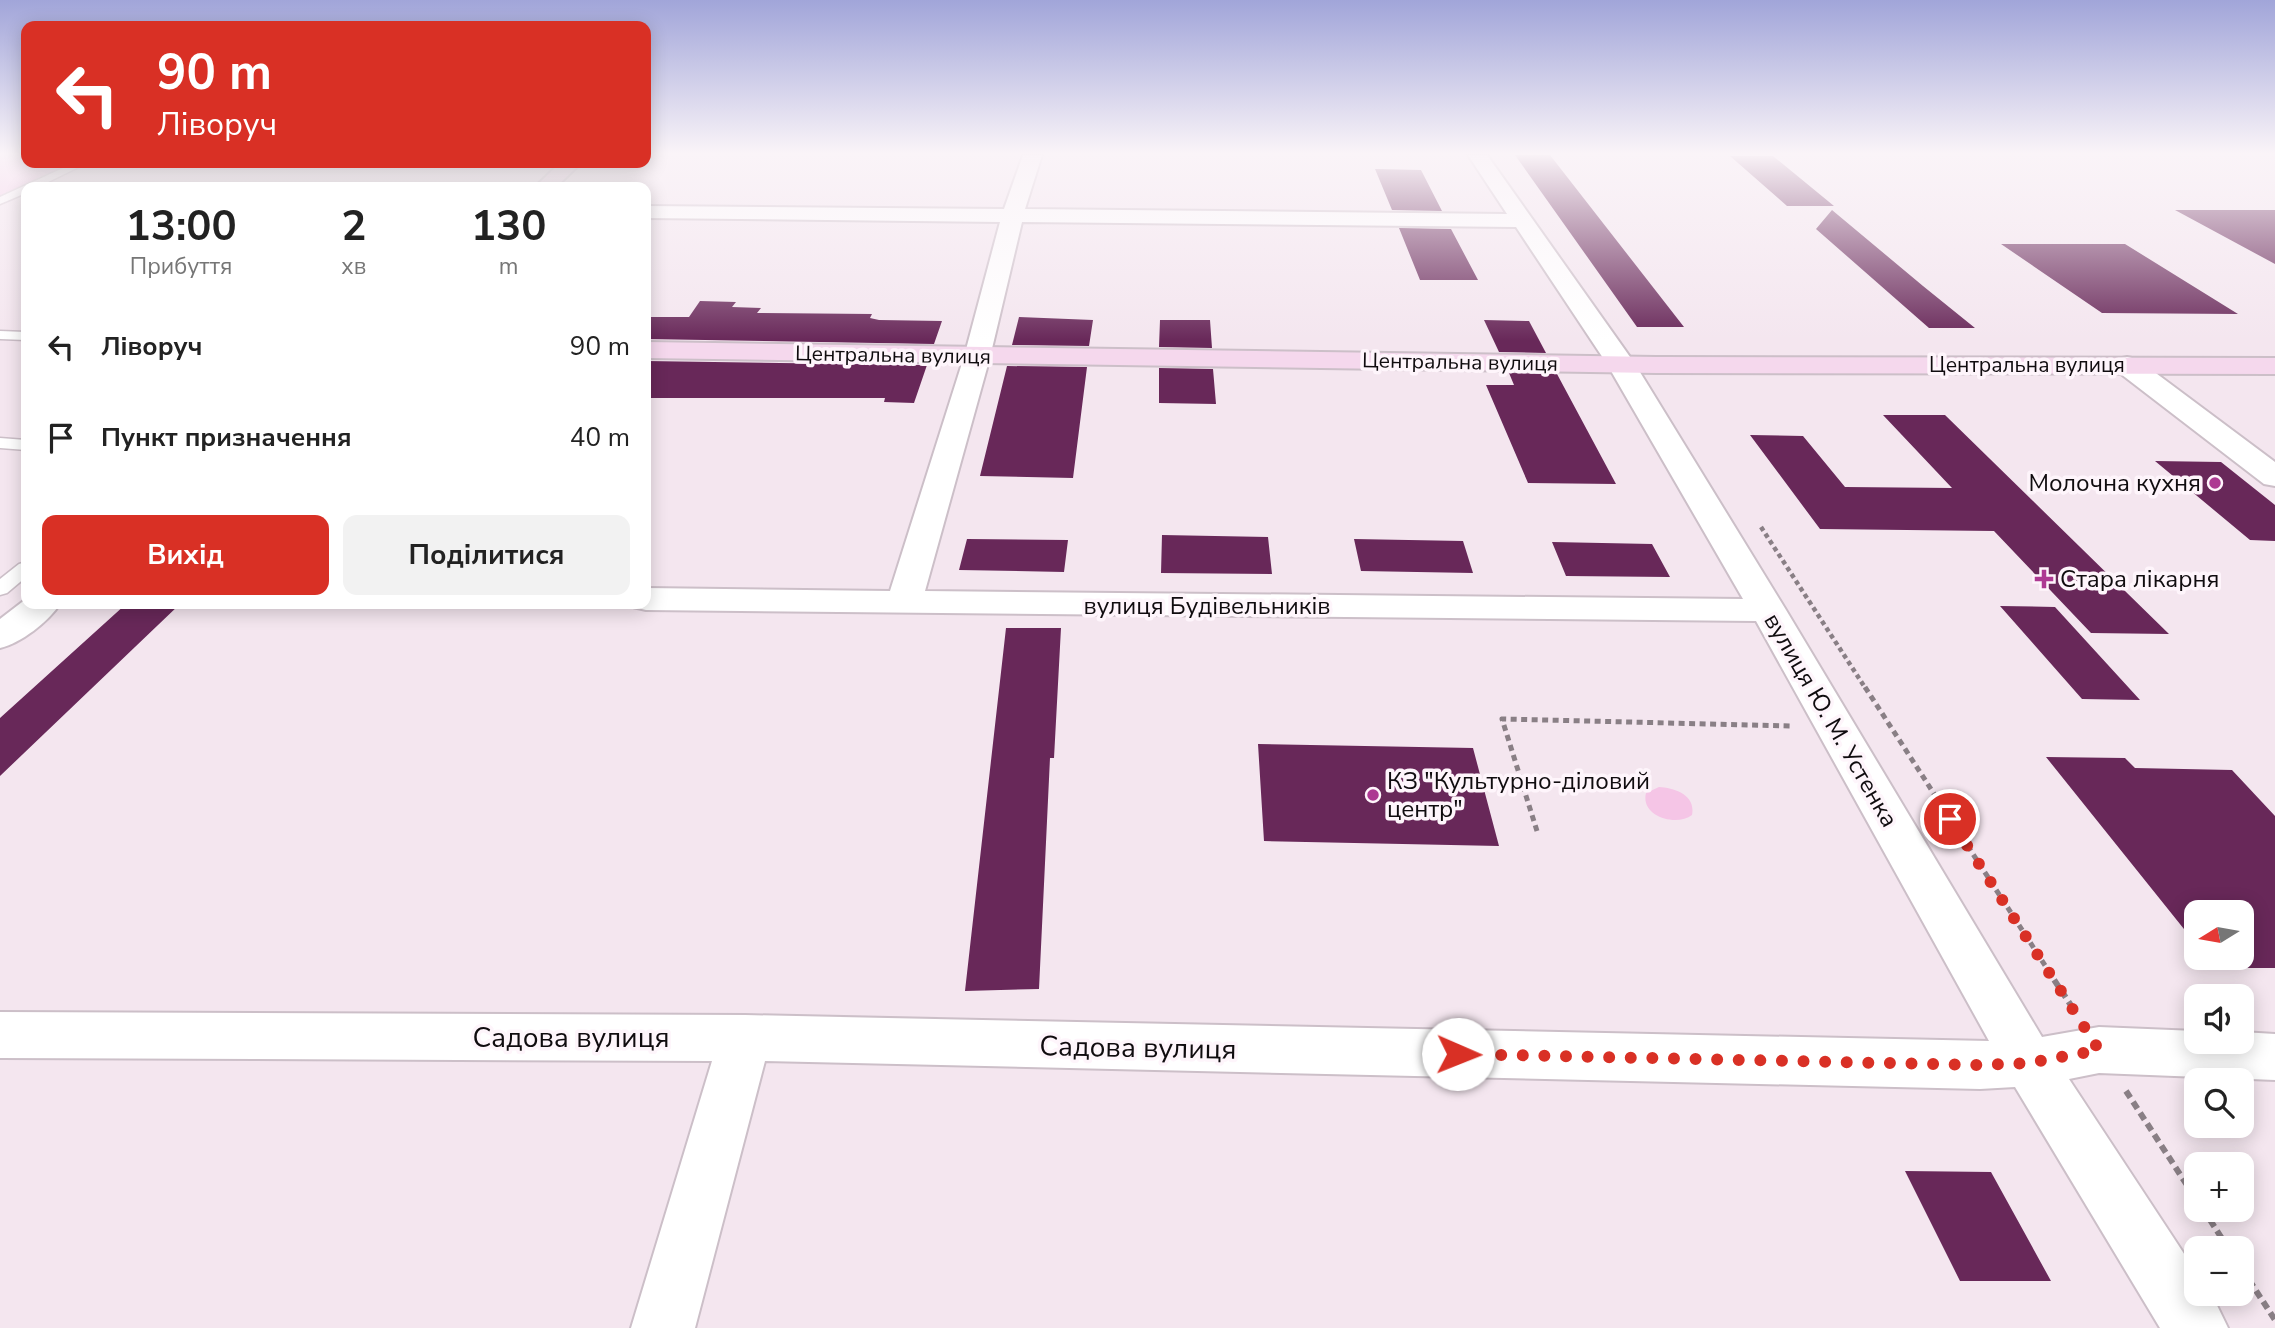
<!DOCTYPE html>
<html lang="uk">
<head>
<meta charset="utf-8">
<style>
  :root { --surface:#fff; --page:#f2f2f2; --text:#222; --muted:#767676; --accent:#d93025 }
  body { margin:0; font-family:"Nunito Sans",sans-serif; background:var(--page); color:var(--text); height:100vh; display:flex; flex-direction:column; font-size:26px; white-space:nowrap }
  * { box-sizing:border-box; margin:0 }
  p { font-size:23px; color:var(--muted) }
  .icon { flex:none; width:38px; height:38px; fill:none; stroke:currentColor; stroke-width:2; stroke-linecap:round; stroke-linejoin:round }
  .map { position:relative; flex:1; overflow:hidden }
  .side { position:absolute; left:21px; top:182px; width:630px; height:427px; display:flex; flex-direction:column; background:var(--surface); border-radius:14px; box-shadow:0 4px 18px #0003 }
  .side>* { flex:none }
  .top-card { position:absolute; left:21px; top:21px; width:630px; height:147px; border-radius:14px; box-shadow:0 4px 18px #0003; background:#d93025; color:#fff; overflow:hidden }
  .needle { width:46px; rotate:259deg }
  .tools { position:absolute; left:2184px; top:900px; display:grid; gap:14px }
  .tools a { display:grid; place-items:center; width:70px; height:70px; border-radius:14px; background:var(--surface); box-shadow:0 4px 18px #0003; font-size:35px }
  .pin { position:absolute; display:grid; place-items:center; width:60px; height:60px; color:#fff; margin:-30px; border:4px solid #fff; border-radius:50%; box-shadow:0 2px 7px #0007 }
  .me { position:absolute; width:77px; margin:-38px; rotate:91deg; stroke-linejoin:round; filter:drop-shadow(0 0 5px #0008) }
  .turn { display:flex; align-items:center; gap:24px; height:147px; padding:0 21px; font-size:32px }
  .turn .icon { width:91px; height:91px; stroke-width:2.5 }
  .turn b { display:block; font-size:49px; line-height:60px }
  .eta { display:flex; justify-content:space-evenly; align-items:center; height:119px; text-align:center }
  .eta b { font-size:42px; font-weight:700; line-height:49px }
  .cta { display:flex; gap:14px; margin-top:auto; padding:14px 21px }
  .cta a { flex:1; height:80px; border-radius:14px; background:var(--accent); color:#fff; font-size:28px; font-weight:700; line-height:80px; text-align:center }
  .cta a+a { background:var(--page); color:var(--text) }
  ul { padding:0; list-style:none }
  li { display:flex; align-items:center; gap:21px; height:91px; padding:0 21px }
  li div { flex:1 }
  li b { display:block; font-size:26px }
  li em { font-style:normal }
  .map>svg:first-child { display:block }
  .green { fill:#f5c5e6 }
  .building { fill:#682859 }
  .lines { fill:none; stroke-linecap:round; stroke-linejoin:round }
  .service-casing { stroke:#ccbfc8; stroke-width:3 }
  .minor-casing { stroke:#ccbfc8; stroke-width:4 }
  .tertiary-casing { stroke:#ccbfc8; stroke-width:4 }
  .secondary-casing { stroke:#ccbfc8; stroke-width:4 }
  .path-far2 { stroke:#897f85; stroke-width:4.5; stroke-dasharray:4.5 3.5; stroke-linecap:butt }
  .path-far1 { stroke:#897f85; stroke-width:5; stroke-dasharray:6 4.5; stroke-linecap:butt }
  .path { stroke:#897f85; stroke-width:6; stroke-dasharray:8 5; stroke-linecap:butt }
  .service { fill:#fff; fill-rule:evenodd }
  .minor { fill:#fff; fill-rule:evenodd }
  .tertiary { fill:#fff; fill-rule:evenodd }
  .secondary { fill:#f5d8ed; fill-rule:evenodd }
  .route { stroke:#d93025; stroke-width:12; stroke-dasharray:0 21.6 }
  .poi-dot { fill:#ad3992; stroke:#fef5fb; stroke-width:2.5 }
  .labels { text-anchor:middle; stroke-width:7; stroke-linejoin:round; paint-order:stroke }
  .far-street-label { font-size:21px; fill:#100c0f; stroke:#fef5fb }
  .poi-label { font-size:24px; fill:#100c0f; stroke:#fef5fb; text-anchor:start }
  .street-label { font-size:24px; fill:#100c0f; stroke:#fef5fb }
  .near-street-label { font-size:28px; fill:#100c0f; stroke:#fef5fb }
</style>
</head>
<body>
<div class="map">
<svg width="2275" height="1328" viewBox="0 0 2275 1328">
  <rect width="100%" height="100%" fill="#f4e6ef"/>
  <path class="green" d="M0,155H26V163H85L33,187H26V191L0,203Z
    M1659,787C1675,788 1696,795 1692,815C1677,827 1640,817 1646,793Z"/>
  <path class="building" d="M1515,155H1550L1684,327H1637Z
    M1730,156H1773L1834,206H1787Z
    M1375,169L1421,170L1442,211L1392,210Z
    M1832,210L1923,286L1975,328H1929L1816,229Z
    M2175,210H2275V264Z
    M1399,228L1451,229L1478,280H1420Z
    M2001,244H2125L2238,314L2102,313Z
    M700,301L736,302L732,307L761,308L757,313L872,314L870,318L879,320L942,321L934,344L646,339V317H689Z
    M1019,317L1093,320L1089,346L1012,345Z
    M1160,320H1210L1212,348L1159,347Z
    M1484,320L1529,321L1546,353L1499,352Z
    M646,361L927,365L914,403L884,402L885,398H646Z
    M1007,366L1087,367L1073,478L980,476Z
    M1159,368L1213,369L1216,404L1159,403Z
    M1509,373L1557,374L1616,484L1528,483L1486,385H1514Z
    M1883,415H1945L2169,634L2091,633L1994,531L1820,529L1750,435L1803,436L1845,487L1952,488Z
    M2155,461L2221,462L2275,505V541L2250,540Z
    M1162,535L1268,537L1272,574L1161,573Z
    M967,539L1068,540L1064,572L959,570Z
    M1354,539L1463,541L1473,573L1361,571Z
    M1552,542L1652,544L1670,577L1566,576Z
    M126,604H180L0,776V718Z
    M2000,606L2055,607L2140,700L2082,699Z
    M1006,628H1061L1054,758H1050L1039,989L965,991Z
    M1258,744L1473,748L1499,846L1264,841Z
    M2046,757L2125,758L2135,768L2232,770L2275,816V968H2216L2207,957H2242V912H2196V944Z
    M1905,1171L1991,1172L2051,1281H1960Z"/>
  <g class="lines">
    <defs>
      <path id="service" d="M74,163H87L38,187H26V193L0,204V197Z
        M0,331L26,332V340L0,339Z
        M0,438L26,440V450L0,448Z
        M26,562V577L7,593L0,595V579L19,564Z"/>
      <path id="minor" d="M1023,155H1042L1025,209L1507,214L1468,155H1487L1635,364L1786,610L2042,1037L2099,1027L2196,1031V1041H2242V1032L2275,1034V1080L2099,1073L2069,1079L2196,1272V1293H2211L2228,1328H2160L2015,1087L1980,1089L765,1061L695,1328H631L712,1061L0,1058V1012L745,1015L1989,1041L1756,621L646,610L633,607L631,604H646V588L890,591L964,357L1000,222L646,218V206L1004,209ZM1022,222L1516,227L1607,364L1743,599L925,591L990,357Z
        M2127,357L2137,359L2275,462V486L2264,484L2117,371L2113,365L2117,359Z"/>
      <path id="tertiary" d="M26,599V604H60C48,622 21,643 0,648V619Z"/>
      <path id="secondary" d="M560,163H581L556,187H535Z
        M646,342L1656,357L2275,358V374L1656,373L646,358Z"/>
    </defs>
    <use href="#service" class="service-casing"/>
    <use href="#minor" class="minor-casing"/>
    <use href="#tertiary" class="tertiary-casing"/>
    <use href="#secondary" class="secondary-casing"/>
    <path class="path-far2" d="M1761,527L1866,689"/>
    <path class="path-far1" d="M1865,687L2048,970
      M1537,831L1502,719L1794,726"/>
    <path class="path" d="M2047,969L2076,1013
      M2126,1091L2196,1199
      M2203,1209L2228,1248
      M2242,1269L2275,1320"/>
    <use href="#service" class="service"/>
    <use href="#minor" class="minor"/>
    <use href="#tertiary" class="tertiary"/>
    <use href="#secondary" class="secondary"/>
  </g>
  <linearGradient id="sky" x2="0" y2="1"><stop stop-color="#a1a5d9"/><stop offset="0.45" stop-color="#faf4f8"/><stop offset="1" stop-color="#faf4f8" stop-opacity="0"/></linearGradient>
  <rect width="2275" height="341" fill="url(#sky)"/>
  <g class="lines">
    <path class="route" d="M1458,1054L1980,1065L2029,1063L2099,1050L1950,819"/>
  </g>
  <g class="poi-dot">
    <circle cx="2215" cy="483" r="7"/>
    <path d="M2040.5 568.5h7v7h7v7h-7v7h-7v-7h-7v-7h7z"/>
    <circle cx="1373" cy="795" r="7"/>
  </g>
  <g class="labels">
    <g class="far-street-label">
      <text transform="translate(893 355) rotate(1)" y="7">Центральна вулиця</text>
      <text transform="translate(1460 362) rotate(1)" y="7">Центральна вулиця</text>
      <text x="2027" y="372">Центральна вулиця</text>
    </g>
    <g class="poi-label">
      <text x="2201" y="491" text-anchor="end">Молочна кухня</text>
      <text x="2060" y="587">Стара лікарня</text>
      <text x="1387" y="789">КЗ "Культурно-діловий<tspan x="1387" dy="28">центр"</tspan></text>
    </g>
    <g class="street-label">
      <text x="1207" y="614">вулиця Будівельників</text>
      <text transform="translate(1831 720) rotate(60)" y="8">вулиця Ю. М. Устенка</text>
    </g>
    <g class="near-street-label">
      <text x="571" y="1047">Садова вулиця</text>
      <text transform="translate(1138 1047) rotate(1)" y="10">Садова вулиця</text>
    </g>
  </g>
</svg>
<div class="tools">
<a><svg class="needle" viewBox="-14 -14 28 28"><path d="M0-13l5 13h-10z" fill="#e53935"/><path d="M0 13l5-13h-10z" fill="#767676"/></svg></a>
<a><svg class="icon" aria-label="sound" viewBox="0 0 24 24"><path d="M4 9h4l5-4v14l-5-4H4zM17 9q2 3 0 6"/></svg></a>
<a><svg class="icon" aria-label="search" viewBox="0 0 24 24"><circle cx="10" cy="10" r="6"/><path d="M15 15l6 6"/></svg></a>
<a>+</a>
<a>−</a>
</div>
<div class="pin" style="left:1950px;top:819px;background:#d93025"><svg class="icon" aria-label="arrive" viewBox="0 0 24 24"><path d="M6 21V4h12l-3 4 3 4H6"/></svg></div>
<svg class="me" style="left:1458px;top:1054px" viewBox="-20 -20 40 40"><circle r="19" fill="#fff"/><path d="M0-13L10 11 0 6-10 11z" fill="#d93025"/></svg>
<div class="top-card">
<div class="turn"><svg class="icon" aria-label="left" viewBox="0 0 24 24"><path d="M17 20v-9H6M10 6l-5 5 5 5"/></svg><div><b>90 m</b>Ліворуч</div></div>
</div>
<section class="side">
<div class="eta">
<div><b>13:00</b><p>Прибуття</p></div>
<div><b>2</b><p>хв</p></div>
<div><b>130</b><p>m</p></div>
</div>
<ul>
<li><svg class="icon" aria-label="left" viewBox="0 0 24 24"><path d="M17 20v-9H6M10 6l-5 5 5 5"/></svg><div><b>Ліворуч</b></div><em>90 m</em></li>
<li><svg class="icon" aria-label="arrive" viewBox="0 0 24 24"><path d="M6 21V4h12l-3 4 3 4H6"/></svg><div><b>Пункт призначення</b></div><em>40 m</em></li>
</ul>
<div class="cta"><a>Вихід</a><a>Поділитися</a></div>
</section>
</div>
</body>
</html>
